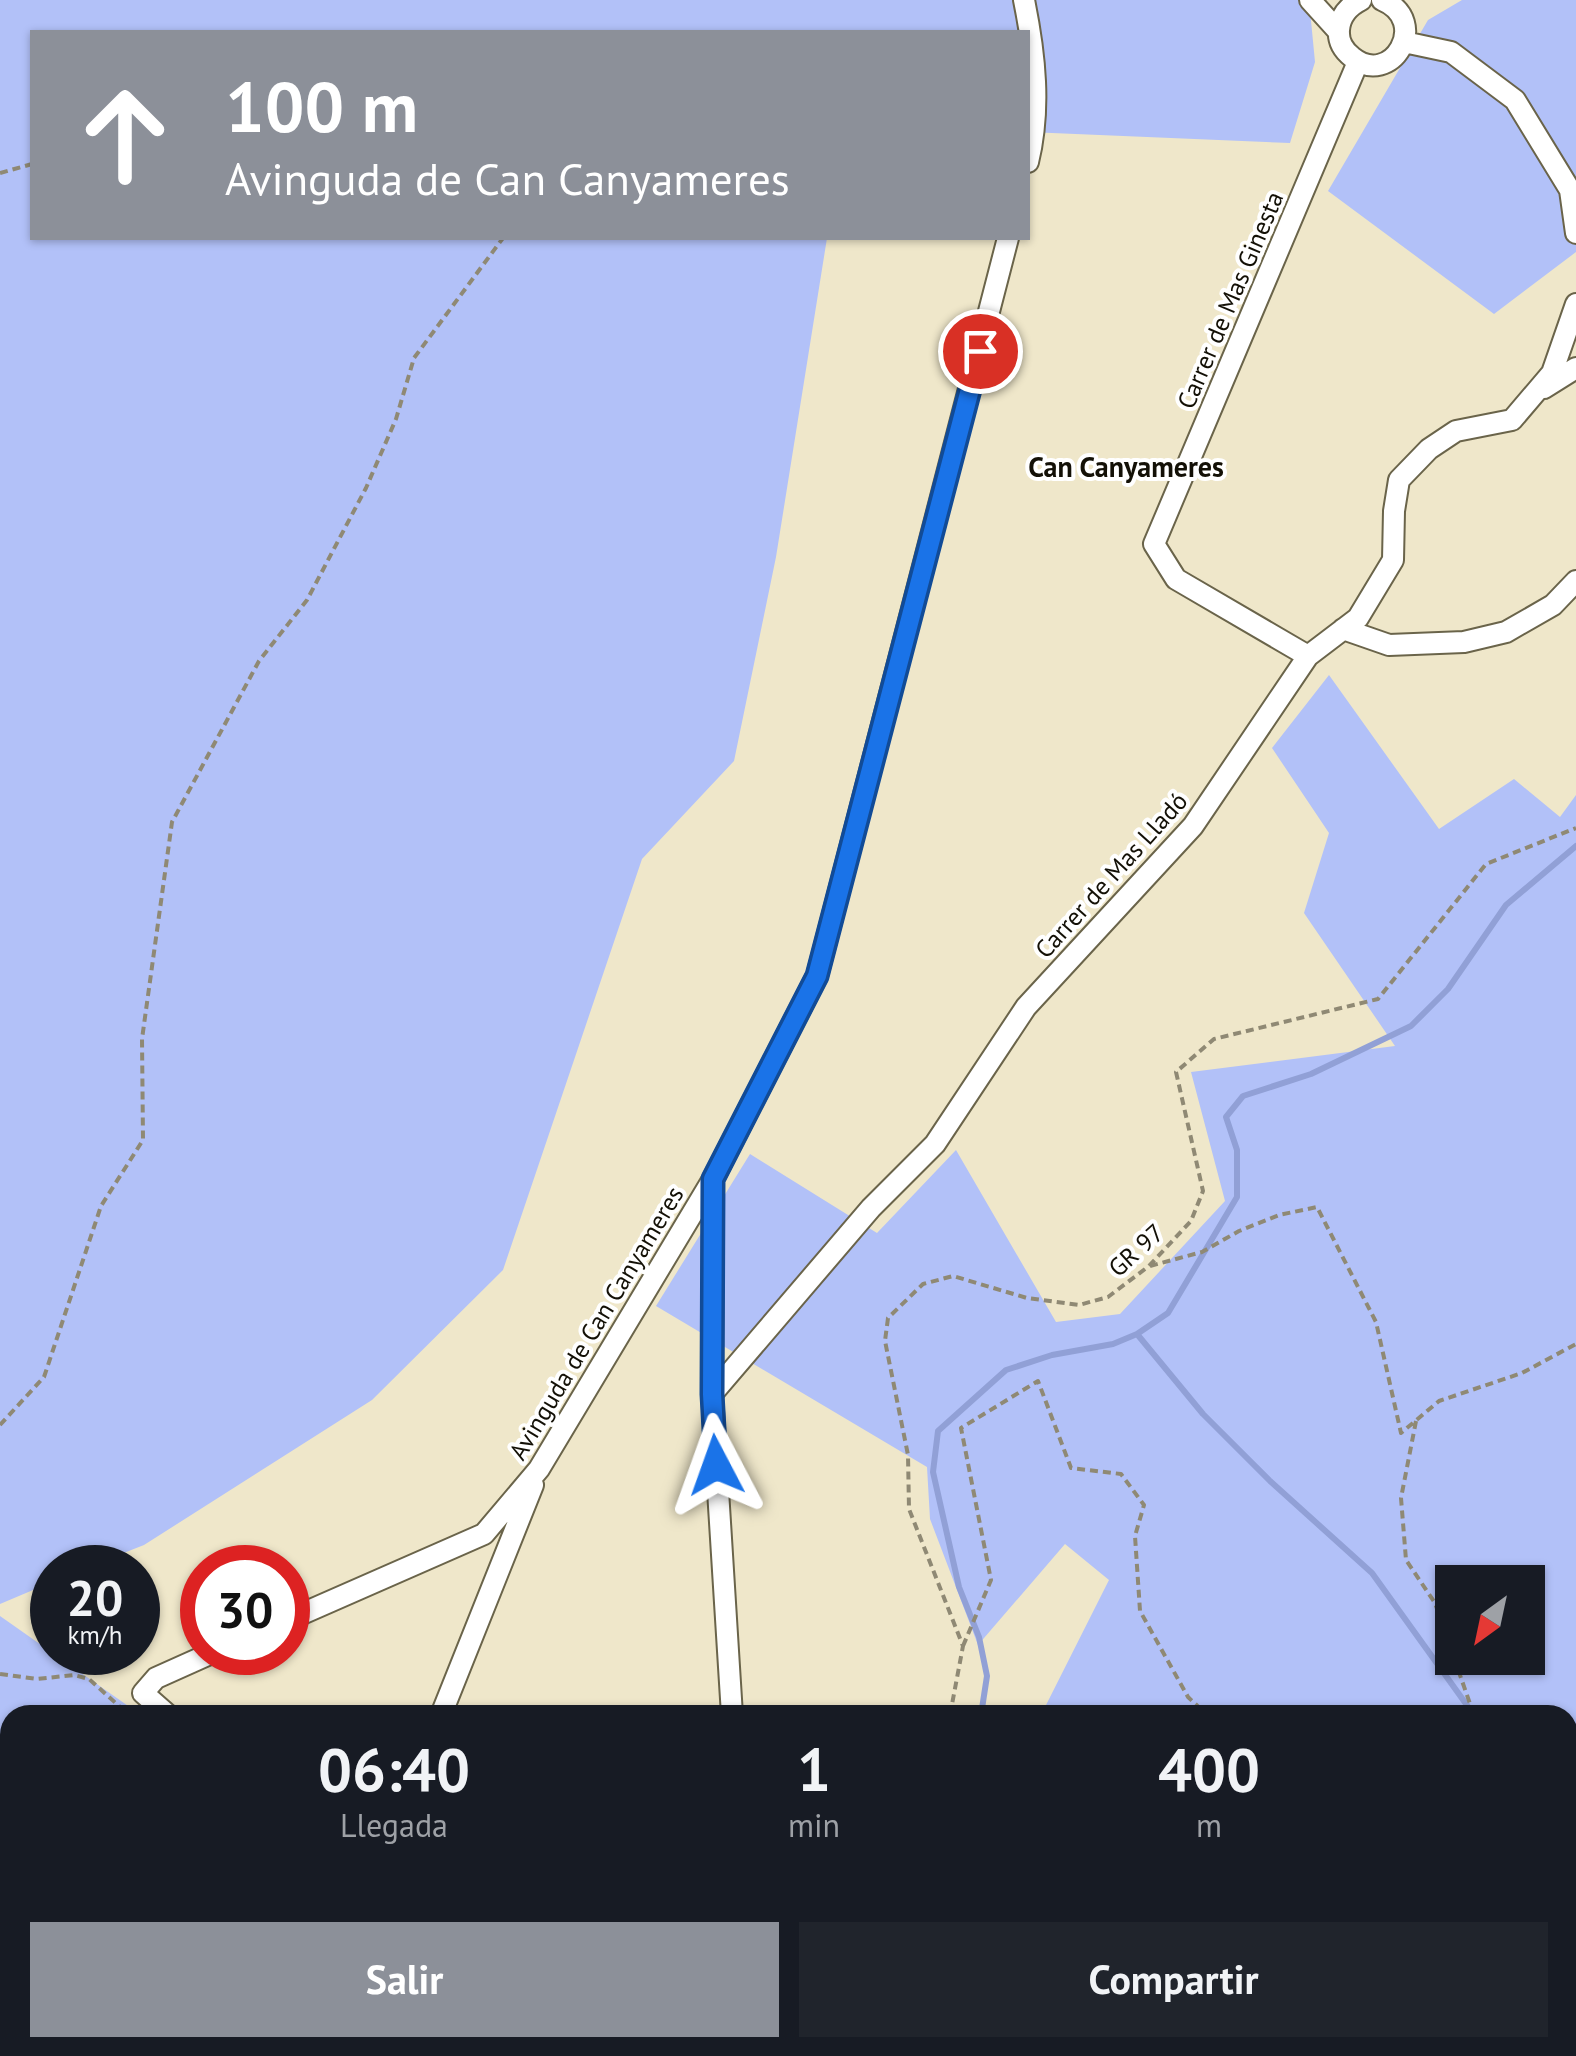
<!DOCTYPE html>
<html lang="es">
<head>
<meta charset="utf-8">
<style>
  :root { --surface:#171b24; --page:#20242c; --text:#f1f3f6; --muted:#9ea1a6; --accent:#8c9099 }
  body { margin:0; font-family:"PT Sans",sans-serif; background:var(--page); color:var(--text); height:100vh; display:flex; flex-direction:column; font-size:38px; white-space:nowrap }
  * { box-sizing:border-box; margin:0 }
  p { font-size:32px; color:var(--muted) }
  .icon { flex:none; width:55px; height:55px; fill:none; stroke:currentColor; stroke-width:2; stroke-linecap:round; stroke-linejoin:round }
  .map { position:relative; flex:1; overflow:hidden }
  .drawer { position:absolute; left:0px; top:1705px; width:1578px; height:352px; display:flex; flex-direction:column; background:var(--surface); border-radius:30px 30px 0 0; box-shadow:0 2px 8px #0004 }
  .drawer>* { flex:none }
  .top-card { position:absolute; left:30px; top:30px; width:1000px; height:210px; border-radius:0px; box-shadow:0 2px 8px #0004; background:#8c9099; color:#fff; overflow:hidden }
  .needle { width:65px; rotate:213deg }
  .controls { position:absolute; left:1435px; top:1565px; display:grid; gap:20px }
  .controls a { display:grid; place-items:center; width:110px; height:110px; border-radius:0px; background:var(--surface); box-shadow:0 2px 8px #0004; font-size:50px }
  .speed { position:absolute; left:30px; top:1545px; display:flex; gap:20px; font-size:50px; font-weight:700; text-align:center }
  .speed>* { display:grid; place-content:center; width:130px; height:130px; border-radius:50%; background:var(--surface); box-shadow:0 2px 8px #0004; line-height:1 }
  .speed small { font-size:25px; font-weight:400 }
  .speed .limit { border:15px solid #d22; background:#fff; color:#111 }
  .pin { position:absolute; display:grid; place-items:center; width:85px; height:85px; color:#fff; margin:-42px; border:5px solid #fff; border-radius:50%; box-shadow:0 2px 10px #0007 }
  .me { position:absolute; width:110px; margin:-55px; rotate:356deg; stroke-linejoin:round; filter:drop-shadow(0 0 8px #0008) }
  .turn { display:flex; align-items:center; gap:35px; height:210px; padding:0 30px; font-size:45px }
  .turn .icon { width:130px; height:130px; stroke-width:2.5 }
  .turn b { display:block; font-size:70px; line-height:85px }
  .eta { display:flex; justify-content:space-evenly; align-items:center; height:170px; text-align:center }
  .eta b { font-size:60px; font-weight:700; line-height:70px }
  .action { display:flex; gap:20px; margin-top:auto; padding:20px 30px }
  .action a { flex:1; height:115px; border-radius:0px; background:var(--accent); color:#fff; font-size:40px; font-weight:700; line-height:115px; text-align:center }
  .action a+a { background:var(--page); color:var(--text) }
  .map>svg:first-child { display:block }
  .green { fill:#b2c1f8; fill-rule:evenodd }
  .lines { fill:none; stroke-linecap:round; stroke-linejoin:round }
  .stream { stroke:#91a0d6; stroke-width:6 }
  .minor-casing { stroke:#6a644a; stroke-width:24 }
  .path { stroke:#8f8974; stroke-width:4; stroke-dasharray:8 5; stroke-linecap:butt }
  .minor { stroke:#fff; stroke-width:20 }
  .route-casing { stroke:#114b97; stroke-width:25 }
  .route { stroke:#1a73e8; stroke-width:18 }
  .labels { text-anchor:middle; stroke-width:8; stroke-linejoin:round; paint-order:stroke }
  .street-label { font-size:25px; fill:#131006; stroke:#fff }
  .neighbourhood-label { font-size:28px; font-weight:bold; fill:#131006; stroke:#fff }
</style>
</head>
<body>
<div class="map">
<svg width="1576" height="2056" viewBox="0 0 1576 2056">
  <rect width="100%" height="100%" fill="#efe7ca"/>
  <path class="green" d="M0,0H1309L1315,62L1290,143L1028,132V32H32V238H827L776,557L734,761L642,859L503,1270L372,1400L144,1545L88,1567L52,1568V1582L0,1604Z
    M1462,0H1576V252L1494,314L1328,191L1428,20Z
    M1329,675L1439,829L1514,779L1560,817L1576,795V2056H1135L1138,2048H1568V1715H1041L1109,1580L1065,1544L978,1645L930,1519L927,1467L656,1306L750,1154L877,1233L956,1150L1056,1322L1120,1314L1225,1201L1191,1072L1395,1046L1304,913L1329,833L1272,748ZM1452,1582H1528V1658H1452Z
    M0,1616L141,1715H10V2048H544L553,2056H0Z"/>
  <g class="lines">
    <path class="stream" d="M1137,1334L1203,1414L1270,1481L1372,1573L1474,1715
      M981,1715L987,1676L979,1637L959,1587L933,1472L938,1431L1006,1370L1052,1355L1113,1344L1137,1334L1168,1313L1237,1197V1150L1226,1117L1243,1096L1311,1074L1411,1026L1448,989L1506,905L1576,846
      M0,1838L10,1848
      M1568,1854L1576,1868
      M178,2048L183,2056
      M691,2048V2056"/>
    <defs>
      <path id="minor" d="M1024,0C1035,54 1041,109 1028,162
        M1310,0L1339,32
        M1361,0C1349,6 1340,15 1339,30C1338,41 1343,50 1352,57C1391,89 1432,21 1382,0
        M1404,42L1451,52L1515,100L1570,190L1576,233
        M1544,388L1576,368
        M1343,629L1389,645L1464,642L1506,632L1553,605L1576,581
        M1308,656L1176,579L1154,544L1358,62
        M713,1181L712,1394L732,1715
        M712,1394L871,1208L935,1144L1026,1007L1193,826L1308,656L1358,618L1393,560L1394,511L1399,480L1429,449L1456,431L1512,420L1552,373L1576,304
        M288,1620L484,1534L539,1469L713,1179L817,976L1008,238
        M168,1715L143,1693L156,1678L214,1652
        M441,1715L533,1485"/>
    </defs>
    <use href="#minor" class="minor-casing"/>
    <path class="path" d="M0,173L32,164
      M1150,1266L1202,1252L1239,1231L1279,1215L1317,1207L1376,1322L1401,1433L1439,1401L1522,1373L1576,1344
      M1416,1421L1401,1498L1406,1560L1435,1603L1452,1652
      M0,1425L44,1377L101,1206L143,1140L142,1039L172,822L259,661L307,600L366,488L396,419L414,358L503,238
      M963,1646L991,1580L961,1428L1038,1381L1071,1468L1121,1474L1144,1505L1135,1536L1140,1611L1188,1697L1207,1715
      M1454,1658L1474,1715
      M0,1674L37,1679L74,1675L89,1679L129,1715
      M950,1715L963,1646L909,1509L908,1455L885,1341L888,1318L923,1284L953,1276L1027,1298L1079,1305L1108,1297L1149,1266L1191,1221L1203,1191L1176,1072L1214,1039L1378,999L1486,864L1576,828
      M579,2048L580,2056
      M1134,2056L1139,2048"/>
    <use href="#minor" class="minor"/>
  </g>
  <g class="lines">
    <defs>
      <path id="route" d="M716,1465L712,1394L713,1179L817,976L980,351"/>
    </defs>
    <use href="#route" class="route-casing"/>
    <use href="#route" class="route"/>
  </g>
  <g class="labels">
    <g class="street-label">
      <text transform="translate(1230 300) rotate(-67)" y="9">Carrer de Mas Ginesta</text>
      <text transform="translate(1111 875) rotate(-48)" y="9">Carrer de Mas Lladó</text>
      <text transform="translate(1136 1250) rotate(-42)" y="9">GR 97</text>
      <text transform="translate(596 1323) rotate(-59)" y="9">Avinguda de Can Canyameres</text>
    </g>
    <g class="neighbourhood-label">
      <text x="1126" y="477">Can Canyameres</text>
    </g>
  </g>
</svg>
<div class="controls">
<a><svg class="needle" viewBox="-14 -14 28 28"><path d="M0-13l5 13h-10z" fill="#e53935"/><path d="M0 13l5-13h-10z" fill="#9ea1a6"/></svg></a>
</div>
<div class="speed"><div>20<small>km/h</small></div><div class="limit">30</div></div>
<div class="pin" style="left:980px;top:351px;background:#d93025"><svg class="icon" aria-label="arrive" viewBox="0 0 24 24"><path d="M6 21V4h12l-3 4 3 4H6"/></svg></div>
<svg class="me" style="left:716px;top:1465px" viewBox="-20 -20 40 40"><path d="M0-17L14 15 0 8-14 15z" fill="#1a73e8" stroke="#fff" stroke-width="4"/></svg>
<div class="top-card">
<div class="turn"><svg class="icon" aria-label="ahead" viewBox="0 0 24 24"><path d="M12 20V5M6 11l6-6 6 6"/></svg><div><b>100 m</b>Avinguda de Can Canyameres</div></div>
</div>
<section class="drawer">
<div class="eta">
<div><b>06:40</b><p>Llegada</p></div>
<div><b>1</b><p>min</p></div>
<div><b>400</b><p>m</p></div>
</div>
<div class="action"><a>Salir</a><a>Compartir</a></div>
</section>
</div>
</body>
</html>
